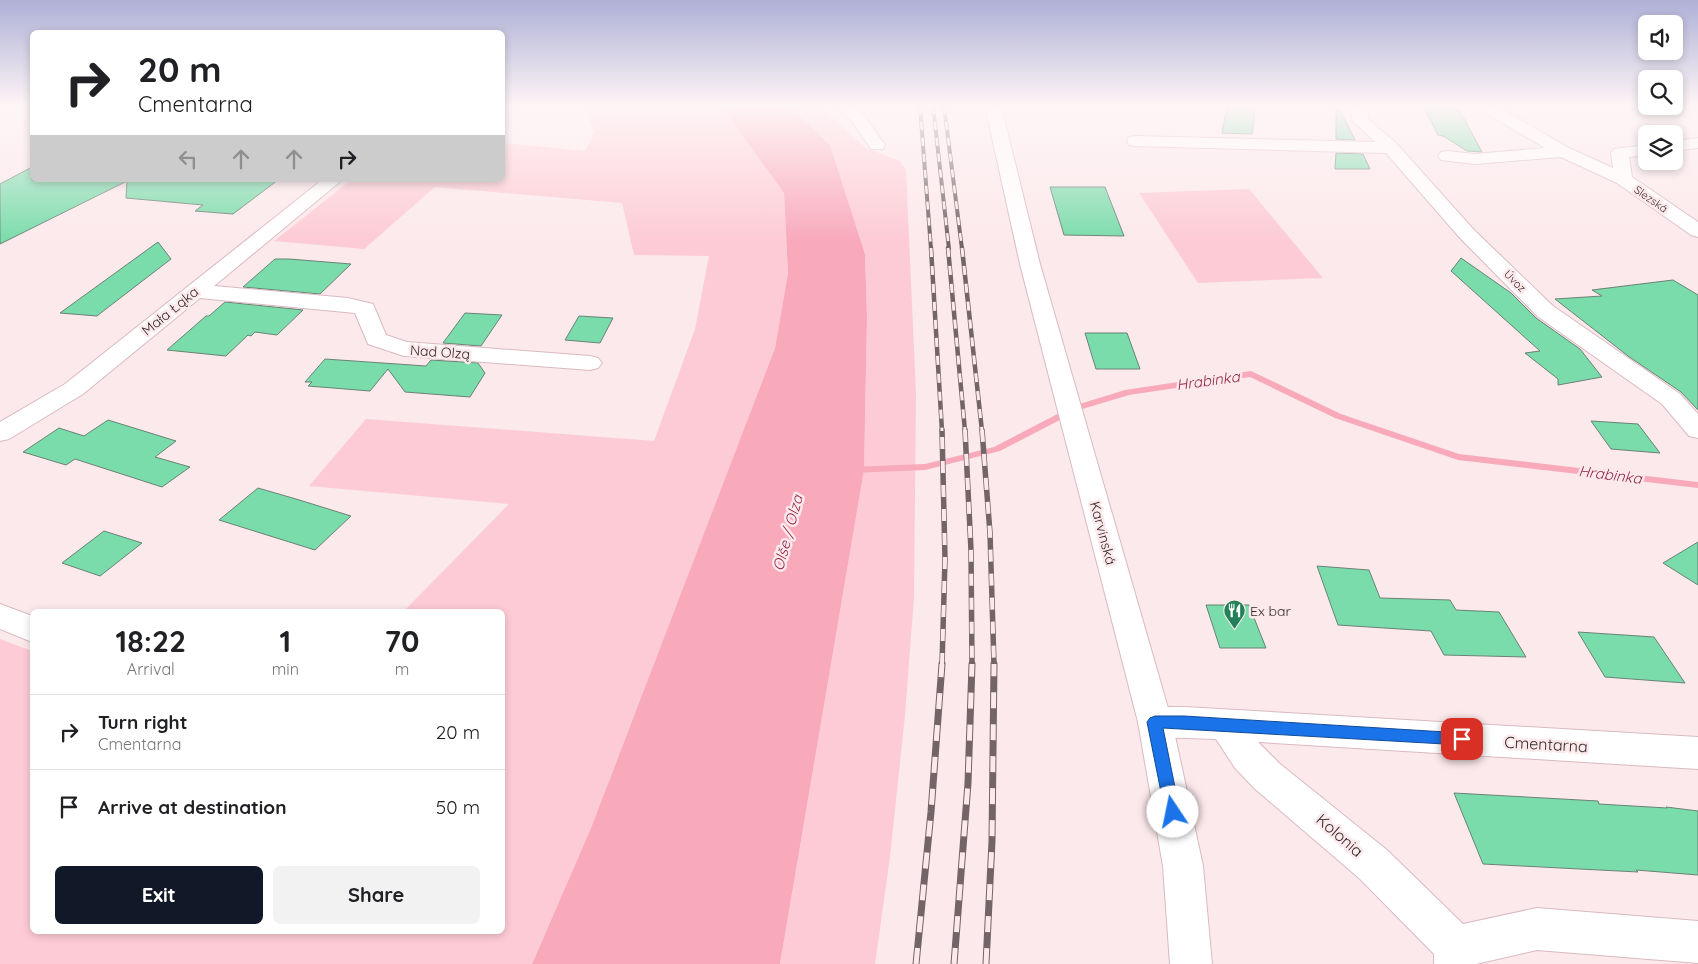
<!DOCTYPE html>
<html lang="en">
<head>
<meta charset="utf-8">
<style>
  :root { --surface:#fff; --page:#f2f2f2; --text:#202124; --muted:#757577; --line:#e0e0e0; --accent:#111827 }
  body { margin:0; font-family:Quicksand,sans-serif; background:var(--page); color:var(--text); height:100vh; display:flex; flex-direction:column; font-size:19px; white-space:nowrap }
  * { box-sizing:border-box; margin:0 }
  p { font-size:16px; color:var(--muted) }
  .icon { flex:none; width:28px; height:28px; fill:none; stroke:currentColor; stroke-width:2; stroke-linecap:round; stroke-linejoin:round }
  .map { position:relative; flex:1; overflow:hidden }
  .drawer { position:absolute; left:30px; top:609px; width:475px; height:325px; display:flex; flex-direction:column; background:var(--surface); border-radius:8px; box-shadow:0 2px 8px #0003 }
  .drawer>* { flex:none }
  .guide { position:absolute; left:30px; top:30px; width:475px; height:152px; border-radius:8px; box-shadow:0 2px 8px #0003; background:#fff; color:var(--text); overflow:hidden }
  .buttons { position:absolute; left:1638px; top:15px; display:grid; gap:10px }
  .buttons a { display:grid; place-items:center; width:45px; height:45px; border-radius:8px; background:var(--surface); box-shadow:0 2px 8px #0003; font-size:25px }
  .pin { position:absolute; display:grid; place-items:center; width:42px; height:42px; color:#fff; margin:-21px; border-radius:10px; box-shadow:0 2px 8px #0006 }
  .me { position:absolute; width:55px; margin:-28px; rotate:349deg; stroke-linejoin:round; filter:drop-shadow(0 0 4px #0008) }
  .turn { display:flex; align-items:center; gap:18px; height:105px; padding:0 25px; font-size:22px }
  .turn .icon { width:65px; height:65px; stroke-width:2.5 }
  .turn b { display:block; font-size:35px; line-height:42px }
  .lanes { display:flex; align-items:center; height:48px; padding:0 25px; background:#0003; justify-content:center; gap:25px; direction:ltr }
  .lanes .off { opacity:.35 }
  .eta { display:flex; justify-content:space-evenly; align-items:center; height:85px; text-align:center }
  .eta b { font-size:30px; font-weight:700; line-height:35px }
  .cta { display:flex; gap:10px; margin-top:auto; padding:10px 25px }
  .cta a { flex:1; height:58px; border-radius:8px; background:var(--accent); color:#fff; font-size:20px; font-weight:700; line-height:58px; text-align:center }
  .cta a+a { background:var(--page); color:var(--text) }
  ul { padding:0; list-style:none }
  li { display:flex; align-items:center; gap:15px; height:75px; padding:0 25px; border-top:1px solid var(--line) }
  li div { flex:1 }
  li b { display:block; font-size:19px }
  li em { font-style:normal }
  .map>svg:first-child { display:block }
  .green { fill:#fdcbd5 }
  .water { fill:#f8aabb }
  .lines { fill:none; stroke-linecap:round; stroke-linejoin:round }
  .stream { fill:#f8aabb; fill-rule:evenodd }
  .building { fill:#7bdcab; stroke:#698274 }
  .minor-casing { stroke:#d9bac0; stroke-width:2 }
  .major-casing { stroke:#d9bac0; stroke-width:2 }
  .minor { fill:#fff; fill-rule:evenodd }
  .major { fill:#fff; fill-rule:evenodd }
  .rail-far3-casing { stroke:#726467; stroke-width:4 }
  .rail-far2-casing { stroke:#726467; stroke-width:4.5 }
  .rail-far1-casing { stroke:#726467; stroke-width:5.5 }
  .rail-casing { stroke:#726467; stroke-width:7 }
  .rail-far3 { stroke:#fce9ec; stroke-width:2.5; stroke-dasharray:8; stroke-linecap:butt }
  .rail-far2 { stroke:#fce9ec; stroke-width:3; stroke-dasharray:9; stroke-linecap:butt }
  .rail-far1 { stroke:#fce9ec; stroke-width:4; stroke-dasharray:12; stroke-linecap:butt }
  .rail { stroke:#fce9ec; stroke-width:5; stroke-dasharray:16; stroke-linecap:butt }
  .route { fill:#1a73e8; stroke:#114b97 }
  .labels { text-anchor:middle; stroke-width:5; stroke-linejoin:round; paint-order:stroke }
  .far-street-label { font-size:11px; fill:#34282b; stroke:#fce9ec }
  .street-label { font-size:14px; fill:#34282b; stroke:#fce9ec }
  .poi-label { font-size:14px; fill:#34282b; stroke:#fce9ec; text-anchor:start }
  .water-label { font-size:15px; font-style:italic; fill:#93254a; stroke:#fce9ec }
  .near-street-label { font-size:16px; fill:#34282b; stroke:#fce9ec }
</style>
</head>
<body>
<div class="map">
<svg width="1698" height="964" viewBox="0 0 1698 964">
  <rect width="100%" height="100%" fill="#fce9ec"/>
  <path class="green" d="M583,106H721L784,193L788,273L775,348L591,828L532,964H0V639L32,651V931H502V611H404L509,504L309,486L366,419L654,441L695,329L709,256L634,255L622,203L435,187L364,249L274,241L351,180H502L503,143L585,151L595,132Z
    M790,106H819L866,148L900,161L906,170L916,394L914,597L905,715L890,857L875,964H780L864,470L867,317L865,254L830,145Z
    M1249,189L1323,278L1198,283L1139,193Z"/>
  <path class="water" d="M721,106H790L830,145L865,254L867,317L864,470L780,964H532L591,828L775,348L788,273L784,193Z"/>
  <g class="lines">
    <path class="stream" d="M1251,371L1341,414L1459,454L1698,482V488L1458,460L1335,418L1250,377L1129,395L1079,410L1000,451L925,470L850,473L845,470L850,467L925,464L994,447L1073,406L1125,390Z"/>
  </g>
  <path class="building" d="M1227,106H1256L1252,134L1222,133Z
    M1336,106H1338L1355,140L1336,139Z
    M1423,106H1457L1482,152L1467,151L1443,136L1438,135Z
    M1336,153L1363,154L1370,169H1335Z
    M32,167V180H278L233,214L195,211L203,205L126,198L127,181L0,244V184Z
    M1050,187H1105L1124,236L1064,235Z
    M158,242L171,259L102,312L97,316L60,313Z
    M1461,258L1511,293L1536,318L1580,349L1602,377L1558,385V379L1525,353L1540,351L1451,271Z
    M275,259H289L351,264L320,294L243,287Z
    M1673,280L1698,295V410L1681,392L1628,356L1555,299L1602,296L1592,290Z
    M225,302L303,310L277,335L255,332L251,336L248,335L226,356L167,350L206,316H209Z
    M465,313L502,315L481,346L443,343Z
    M579,316L613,318L600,343L565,340Z
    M1085,333H1127L1140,369H1096Z
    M325,359L426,366L431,360L478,363L485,373L470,397L405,392L388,369L370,391L308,386L312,382H305Z
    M108,420L176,441L155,457L190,467L162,487L75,459L66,465L23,452L59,428L84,436Z
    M1591,421L1638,424L1660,453L1611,449Z
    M258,488L296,499L351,516L315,550L219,520Z
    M104,531L142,543L100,576L62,563Z
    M1698,542V585L1663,563Z
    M1317,566L1369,570L1380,598L1450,600L1456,610L1499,612L1526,657L1444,655L1431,631L1338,625Z
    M1206,605H1249L1266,648H1220Z
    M1578,632L1654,637L1685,683L1605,677Z
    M1454,793L1598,801L1599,804L1667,808L1666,807L1698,811V875L1636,870L1638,872L1483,864Z"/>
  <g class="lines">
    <defs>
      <path id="minor" d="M836,106H854L863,114L885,145L883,149H871L851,120Z
        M1351,106H1367L1368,119L1397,144L1474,230L1553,306L1680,394L1698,414V438L1689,436L1662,404L1537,316L1460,238L1386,153L1135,146L1129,145L1127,141L1129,137L1135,136L1375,142L1352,120Z
        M1477,106H1496L1569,148L1613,168L1611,153L1614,149L1646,145V155L1629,157L1632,177L1698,222V237L1691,235L1617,183L1561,157L1475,164L1441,160L1438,156L1441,152L1447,151L1475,154L1545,148L1479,109Z
        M1698,138V148L1674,151V141Z
        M322,180H342L214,286L348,298L373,304L386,335L407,342L590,356L598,358L602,363L598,368L590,370L404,356L368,344L355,313L200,298L83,394L9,439L0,441V422L65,384Z
        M0,604L32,616V642L0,629Z
        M1155,707H1185L1698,737V769L1258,742L1280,764L1387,850L1463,924L1537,908L1698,921V963L1537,950L1476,964H1434V954L1359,878L1254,788L1235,768L1216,739L1155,737L1143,733L1138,722L1143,711Z"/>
      <path id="major" d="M985,106H1001L1040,264L1172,722L1203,866L1212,964H1170L1163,866L1138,722L1020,264Z"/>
    </defs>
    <use href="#minor" class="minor-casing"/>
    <use href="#major" class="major-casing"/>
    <use href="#minor" class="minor"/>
    <use href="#major" class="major"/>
    <defs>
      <path id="rail-far3" d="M920,106L931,249
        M933,106L949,249
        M944,106L962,249"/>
      <path id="rail-far2" d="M931,248L942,431
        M948,248L965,431
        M962,248L982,431"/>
      <path id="rail-far1" d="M965,430L971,550L972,665
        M982,430L990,533L994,665
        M942,665L945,559L942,430"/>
      <path id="rail" d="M916,964L931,812L942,664
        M954,964L968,783L972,664
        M986,964L992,841L994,664"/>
    </defs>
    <use href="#rail-far3" class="rail-far3-casing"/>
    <use href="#rail-far2" class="rail-far2-casing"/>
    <use href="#rail-far1" class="rail-far1-casing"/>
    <use href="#rail" class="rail-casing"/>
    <use href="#rail-far3" class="rail-far3"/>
    <use href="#rail-far2" class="rail-far2"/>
    <use href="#rail-far1" class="rail-far1"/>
    <use href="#rail" class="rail"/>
  </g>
  <linearGradient id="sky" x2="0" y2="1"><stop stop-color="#aeb0d6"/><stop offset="0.44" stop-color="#fef5f6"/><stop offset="1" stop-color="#fef5f6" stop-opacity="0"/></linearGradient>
  <rect width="1698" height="241" fill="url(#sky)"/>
  <path class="route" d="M1155,716H1184L1462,733L1467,734L1469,739L1467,744L1462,745L1163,728L1180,812L1178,817L1173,819L1167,817L1165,812L1147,722L1150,718Z"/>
  <defs>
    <symbol id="restaurant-pin" viewBox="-11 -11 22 30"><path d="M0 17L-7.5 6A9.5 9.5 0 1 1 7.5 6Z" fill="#228158" stroke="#fce9ec"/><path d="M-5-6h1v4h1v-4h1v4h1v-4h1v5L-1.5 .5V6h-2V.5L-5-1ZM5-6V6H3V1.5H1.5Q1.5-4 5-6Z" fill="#fff"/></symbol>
  </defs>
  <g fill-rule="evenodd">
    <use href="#restaurant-pin" x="1222" y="598" width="25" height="34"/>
  </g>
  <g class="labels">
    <g class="far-street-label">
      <text transform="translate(1651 199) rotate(35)" y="4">Slezská</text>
      <text transform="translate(1515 281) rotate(45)" y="4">Úvoz</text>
    </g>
    <g class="street-label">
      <text transform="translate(170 311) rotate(-39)" y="5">Mała Łąka</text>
      <text transform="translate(440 352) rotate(4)" y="5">Nad Olzą</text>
      <text transform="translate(1103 533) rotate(75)" y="5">Karvinská</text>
    </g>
    <g class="poi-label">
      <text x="1250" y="616">Ex bar</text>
    </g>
    <g class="water-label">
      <text transform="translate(1208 381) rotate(-8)" y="5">Hrabinka</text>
      <text transform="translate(1610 475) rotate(7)" y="5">Hrabinka</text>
      <text transform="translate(788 533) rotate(-75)" y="5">Olše / Olza</text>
    </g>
    <g class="near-street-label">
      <text transform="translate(1546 744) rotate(3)" y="6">Cmentarna</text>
      <text transform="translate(1340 835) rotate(41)" y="6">Kolonia</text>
    </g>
  </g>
</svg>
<div class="buttons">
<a><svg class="icon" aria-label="sound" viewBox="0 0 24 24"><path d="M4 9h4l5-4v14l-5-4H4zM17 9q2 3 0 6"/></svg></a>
<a><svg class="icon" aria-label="search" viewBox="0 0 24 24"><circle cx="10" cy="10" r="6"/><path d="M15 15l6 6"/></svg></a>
<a><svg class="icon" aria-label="layers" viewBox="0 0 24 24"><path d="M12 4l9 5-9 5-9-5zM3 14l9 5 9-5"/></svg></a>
</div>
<div class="pin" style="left:1462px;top:739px;background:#d93025"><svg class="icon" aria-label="arrive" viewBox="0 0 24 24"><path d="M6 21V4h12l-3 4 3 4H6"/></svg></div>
<svg class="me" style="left:1173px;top:812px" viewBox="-20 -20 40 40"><circle r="19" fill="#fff"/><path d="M0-13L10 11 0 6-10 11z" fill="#1a73e8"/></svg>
<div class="guide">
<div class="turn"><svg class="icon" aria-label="right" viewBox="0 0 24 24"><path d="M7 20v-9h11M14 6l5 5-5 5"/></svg><div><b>20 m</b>Cmentarna</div></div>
<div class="lanes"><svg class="icon off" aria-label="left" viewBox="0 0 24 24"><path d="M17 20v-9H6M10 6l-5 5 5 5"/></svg><svg class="icon off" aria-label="ahead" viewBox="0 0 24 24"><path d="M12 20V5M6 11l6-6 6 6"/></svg><svg class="icon off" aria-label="ahead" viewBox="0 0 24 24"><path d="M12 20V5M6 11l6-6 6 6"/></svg><svg class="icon" aria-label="right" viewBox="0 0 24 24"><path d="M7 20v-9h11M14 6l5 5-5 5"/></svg></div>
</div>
<section class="drawer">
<div class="eta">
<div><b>18:22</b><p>Arrival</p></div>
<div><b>1</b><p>min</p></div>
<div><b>70</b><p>m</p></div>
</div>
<ul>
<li><svg class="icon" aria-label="right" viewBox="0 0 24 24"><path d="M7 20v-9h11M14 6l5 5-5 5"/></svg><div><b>Turn right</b><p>Cmentarna</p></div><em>20 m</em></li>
<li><svg class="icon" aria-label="arrive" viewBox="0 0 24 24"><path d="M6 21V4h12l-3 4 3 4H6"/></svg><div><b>Arrive at destination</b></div><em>50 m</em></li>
</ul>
<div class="cta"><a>Exit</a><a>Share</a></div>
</section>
</div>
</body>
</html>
